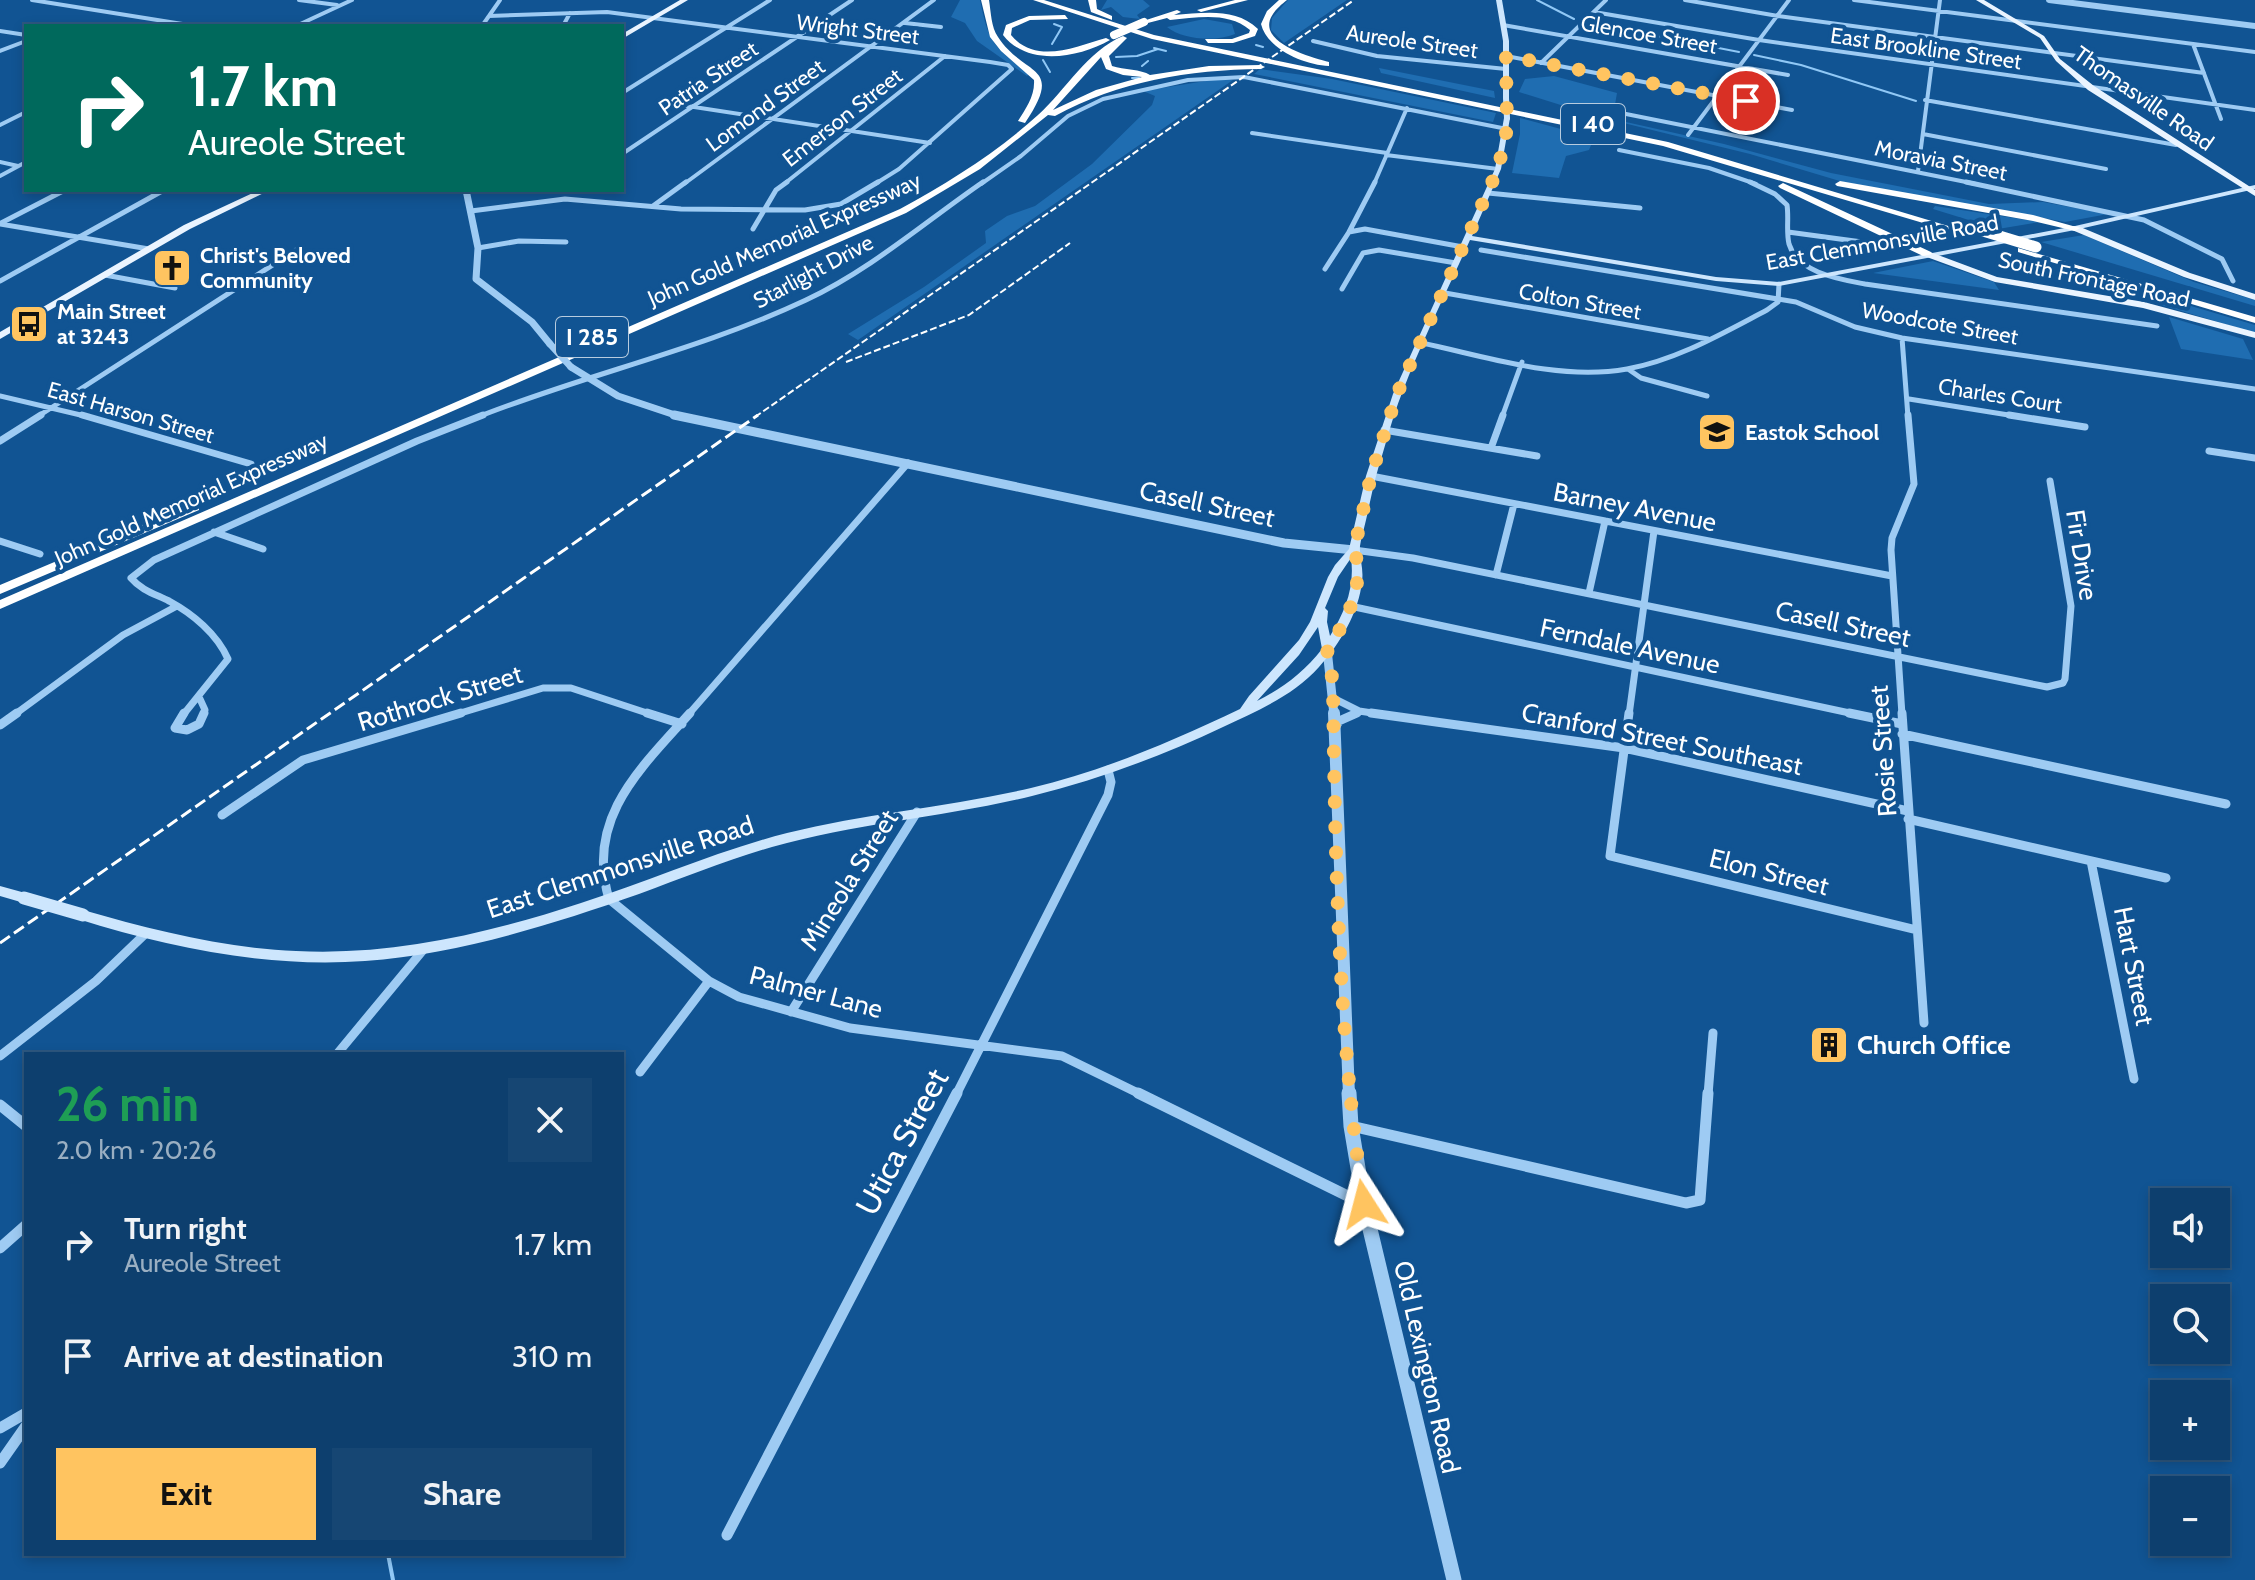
<!DOCTYPE html>
<html lang="en">
<head>
<meta charset="utf-8">
<style>
  :root { --surface:#0d3f6e; --page:#164673; --text:#f1f3f6; --muted:#9aafc2; --line:#2d5881; --accent:#ffc460 }
  body { margin:0; font-family:Cabin,sans-serif; background:var(--page); color:var(--text); height:100vh; display:flex; flex-direction:column; font-size:30px; white-space:nowrap }
  * { box-sizing:border-box; margin:0 }
  p { font-size:26px; color:var(--muted) }
  .icon { flex:none; width:44px; height:44px; fill:none; stroke:currentColor; stroke-width:2; stroke-linecap:round; stroke-linejoin:round }
  .map { position:relative; flex:1; overflow:hidden }
  .panel { position:absolute; left:24px; top:1052px; width:600px; height:504px; display:flex; flex-direction:column; background:var(--surface); border-radius:0px; box-shadow:0 4px 12px #0003,0 0 0 2px var(--line) }
  .panel>* { flex:none }
  .banner { position:absolute; left:24px; top:24px; width:600px; height:168px; border-radius:0px; box-shadow:0 4px 12px #0003,0 0 0 2px var(--line); background:#00695c; color:#fff; overflow:hidden }
  .buttons { position:absolute; left:2150px; top:1188px; display:grid; gap:16px }
  .buttons a { display:grid; place-items:center; width:80px; height:80px; border-radius:0px; background:var(--surface); box-shadow:0 4px 12px #0003,0 0 0 2px var(--line); font-size:40px }
  .pin { position:absolute; display:grid; place-items:center; width:68px; height:68px; color:#fff; margin:-34px; border:4px solid #fff; border-radius:50%; box-shadow:0 2px 8px #0007 }
  .me { position:absolute; width:88px; margin:-44px; rotate:351deg; stroke-linejoin:round; filter:drop-shadow(0 0 6px #0008) }
  .turn { display:flex; align-items:center; gap:28px; height:168px; padding:0 32px; font-size:36px }
  .turn .icon { width:104px; height:104px; stroke-width:2.5 }
  .turn b { display:block; font-size:56px; line-height:68px }
  .round { display:grid; place-items:center; flex:none; width:84px; height:84px; border-radius:0px; background:var(--page) }
  .overview { display:flex; align-items:center; justify-content:space-between; height:136px; padding:0 32px }
  h1 { font-size:48px; font-weight:700; line-height:60px; color:#1e9e55 }
  .button { display:flex; gap:16px; margin-top:auto; padding:16px 32px }
  .button a { flex:1; height:92px; border-radius:0px; background:var(--accent); color:#111; font-size:32px; font-weight:700; line-height:92px; text-align:center }
  .button a+a { background:var(--page); color:var(--text) }
  ul { padding:0; list-style:none }
  li { display:flex; align-items:center; gap:24px; height:112px; padding:0 32px }
  li div { flex:1 }
  li b { display:block; font-size:30px }
  li em { font-style:normal }
  .map>svg:first-child { display:block }
  .green { fill:#1f6db1 }
  .lines { fill:none; stroke-linecap:round; stroke-linejoin:round }
  .stream-far1 { stroke:#90c8f6; stroke-width:2 }
  .stream { stroke:#90c8f6; stroke-width:4 }
  .minor-far4 { stroke:#9ecbf3; stroke-width:4 }
  .minor-far3 { stroke:#9ecbf3; stroke-width:5 }
  .minor-far2 { stroke:#9ecbf3; stroke-width:7 }
  .minor-far1 { stroke:#9ecbf3; stroke-width:9 }
  .minor { stroke:#9ecbf3; stroke-width:11 }
  .tertiary-far4 { stroke:#9ecbf3; stroke-width:6 }
  .tertiary-far3 { stroke:#9ecbf3; stroke-width:7 }
  .tertiary-far2 { stroke:#9ecbf3; stroke-width:9 }
  .tertiary-far1 { stroke:#9ecbf3; stroke-width:12 }
  .tertiary { stroke:#9ecbf3; stroke-width:15 }
  .secondary { fill:#cde6fd; fill-rule:evenodd }
  .primary { fill:#eaf4ff; fill-rule:evenodd }
  .motorway { fill:#fff; fill-rule:evenodd }
  .rail-far1 { stroke:#fff; stroke-width:2; stroke-dasharray:7 3; stroke-linecap:butt }
  .rail { stroke:#fff; stroke-width:3; stroke-dasharray:12 5; stroke-linecap:butt }
  .tertiary-bridge { stroke:#9ecbf3; stroke-width:7 }
  .secondary-bridge-far1 { stroke:#cde6fd; stroke-width:6 }
  .secondary-bridge { stroke:#cde6fd; stroke-width:13 }
  .motorway-bridge-far1 { stroke:#fff; stroke-width:8 }
  .motorway-bridge { stroke:#fff; stroke-width:11 }
  .route { stroke:#ffc460; stroke-width:14; stroke-dasharray:0 25.2 }
  .labels { text-anchor:middle; stroke-width:8; stroke-linejoin:round; paint-order:stroke }
  .far-street-label { font-size:22px; fill:#fff; stroke:#115493 }
  .far-poi-label { font-size:22px; font-weight:bold; fill:#fff; stroke:#115493; text-anchor:start }
  .shield { fill:#115493; stroke:#b8ccdf; stroke-width:2 }
  .shield-label { font-size:24px; font-weight:bold; fill:#fff }
  .street-label { font-size:26px; fill:#fff; stroke:#115493 }
  .poi-label { font-size:26px; font-weight:bold; fill:#fff; stroke:#115493; text-anchor:start }
  .near-street-label { font-size:32px; fill:#fff; stroke:#115493 }
</style>
</head>
<body>
<div class="map">
<svg width="2255" height="1580" viewBox="0 0 2255 1580">
  <rect width="100%" height="100%" fill="#115493"/>
  <path class="green" d="M960,0H980C989,45 994,46 1029,74L1027,76L977,41L965,23L951,17Z
    M1107,0H1143L1150,6L1137,15L1140,19L1123,17L1111,7L1101,10Z
    M1288,0H1347L1284,43L1271,30L1272,18Z
    M1204,19L1232,24L1235,34C1216,42 1183,40 1167,27Z
    M1379,68L1494,91L1495,98L1381,73Z
    M1260,69L1332,79L1496,113L1493,122L1254,74Z
    M1554,76L1617,93L1613,116L1626,122L1724,144L1831,173L1989,204L2043,202L2108,214L2065,222L1843,182L1750,154L1599,117L1519,92L1525,79Z
    M1218,79L1233,80L858,340L848,334L924,287L986,243L985,231L1007,216L1035,206L1092,164L1152,105L1155,96L1143,91Z
    M1520,118L1594,138L1589,150L1566,156L1559,178L1512,173L1520,134Z
    M1935,206L2040,222L1998,229L1933,209Z
    M2084,235L2194,282L2255,300V306L2041,242Z
    M1933,261L1994,282L1999,290L1873,273Z
    M2154,295L2255,325V333L2158,304Z
    M2169,317L2243,339L2253,360L2181,349Z"/>
  <g class="lines">
    <path class="stream-far1" d="M1537,0L1574,19
      M1591,23L1739,52
      M1052,44L1062,27L1054,24
      M1256,45L1263,47
      M1154,48L1166,51
      M1754,55L1801,65L1916,101
      M1116,57L1137,56L1158,49
      M1043,60L1050,72
      M1142,66L1148,61
      M1132,78H1139"/>
    <path class="stream" d="M388,1554L393,1580"/>
    <path class="minor-far4" d="M32,0L195,26
      M299,0L337,5
      M1685,0L1778,16L2204,73
      M1854,0L2255,52
      M1594,12L1759,40L2255,110
      M489,16L607,12L990,62L1008,65L1012,69L899,169L875,184
      M905,23L941,27
      M1503,25L1788,75
      M296,26L352,0
      M482,26L500,0
      M563,26L570,13
      M0,31L26,35
      M1313,41L1377,56L1506,69
      M2193,44L2221,119
      M0,51L26,41
      M1506,56L1792,110
      M1541,63L1606,0
      M622,93L770,0
      M1925,100L2176,145
      M668,103L930,143
      M1621,113L1976,184
      M0,125L26,112
      M1252,133L1387,153
      M1923,134L2106,169
      M1688,135L1789,0
      M1619,150L1709,168L1756,184
      M622,154L852,0
      M1386,155L1498,169
      M0,162L18,166
      M1918,171L1940,0
      M0,176L26,162
      M684,184L934,0
      M784,184L945,56
      M981,184L1021,156L1068,116L1103,99L1188,80L1244,77L1507,129
      M1374,184L1407,108"/>
    <path class="minor-far3" d="M1750,182L1775,194L1787,205C1789,218 1786,231 1789,244C1798,273 1839,279 1865,284L2157,326
      M1966,182L2144,220L2222,259L2233,281
      M1488,193L1640,208
      M653,206L686,182
      M471,211L565,199L681,209L805,210L841,204L878,182
      M1,223L65,190
      M0,224L149,249
      M753,229L776,190L787,182
      M1349,232L1375,182
      M1788,232L1862,242L1887,250
      M478,248L519,241L566,242
      M1481,250L1796,302L1855,327L1902,338L2255,389
      M1325,269L1349,232L1365,229L1463,247
      M105,275L175,288
      M0,281L164,190
      M1342,289L1363,253L1379,250L1456,263
      M1445,293L1708,339
      M1902,338L1908,417
      M1422,343C1488,357 1559,381 1627,369C1677,360 1723,333 1767,310L1778,302L1779,284
      M1628,369L1641,378L1707,396
      M0,396L89,417
      M1909,399L2021,417
      M37,417L299,248
      M478,417C586,374 700,350 806,300C870,270 925,222 983,182
      M1502,417L1522,362"/>
    <path class="minor-far2" d="M82,415L251,464
      M2009,415L2085,427
      M1384,430L1537,456
      M0,441L41,415
      M1491,448L1503,415
      M2209,451L2255,458
      M1371,476L1892,576
      M214,532L263,549
      M0,541L40,554
      M1354,550L1413,558L2047,687L2063,683L2065,679L2071,606L2050,481
      M1496,575L1514,504
      M1589,593L1605,521
      M1350,606L1859,715
      M1333,698L1359,711L1386,715
      M200,699L205,710L203,715
      M14,715L123,635L177,606
      M183,715L228,659C217,634 193,614 169,601C155,594 141,590 131,578L154,560L417,441L483,415
      M454,715L543,688H571L653,715
      M688,715L908,463
      M1353,715L1359,712
      M1629,715L1654,531
      M1902,715L1891,550L1892,538L1914,484L1908,415"/>
    <path class="minor-far1" d="M184,713L175,728L187,730L199,724L204,713
      M647,713L682,724
      M690,713C641,768 585,818 609,899L709,981L739,997L850,1028L1062,1056L1142,1095
      M1371,713L1624,748L1908,811
      M1629,713L1610,856L1917,930
      M1849,713L1902,724
      M1902,713L1924,1023
      M0,725L17,713
      M1335,728L1339,721L1357,713
      M1902,734L2226,804
      M222,815L303,760L461,713
      M1908,819L2166,878
      M2091,861L2134,1079
      M791,1012L917,812
      M337,1054L424,949
      M0,1056L96,981L145,934
      M640,1072L709,981
      M956,1095L1108,795L1111,782L1108,770
      M1708,1095L1713,1033"/>
    <path class="minor" d="M1138,1093L1364,1204
      M0,1105L26,1126
      M1351,1126L1686,1203L1700,1200L1708,1093
      M0,1248L26,1225
      M0,1428L26,1413
      M0,1463L26,1426
      M727,1535L957,1093"/>
    <path class="tertiary-far4" d="M2049,0L2255,26"/>
    <path class="tertiary-far3" d="M466,190L478,248L476,279L532,322L550,344
      M571,367L618,396L681,417"/>
    <path class="tertiary-far2" d="M674,415L1284,543L1354,550
      M1327,649L1334,715"/>
    <path class="tertiary-far1" d="M1334,713L1349,1095"/>
    <path class="tertiary" d="M1349,1093L1351,1126L1364,1204L1454,1580"/>
    <path class="secondary" d="M1496,0H1502L1509,41V98L1506,100L1503,98V41Z
      M1507,116L1510,118L1501,169L1472,236L1716,277L1779,282L2075,226L2255,185V189L2075,230L1779,286L1716,281L1470,240C1447,291 1422,341 1402,393C1392,418 1386,444 1378,469C1373,486 1370,503 1366,520C1364,529 1361,538 1360,546C1359,558 1364,569 1362,581C1359,612 1340,644 1319,667C1293,696 1257,711 1223,727C1162,756 1097,780 1032,796C946,817 857,823 772,847C727,860 683,878 639,894C551,925 458,954 365,961C267,968 171,948 78,919L76,915L78,911L83,910C153,930 223,948 296,951C393,956 490,933 581,903C650,881 717,851 787,833C867,813 950,807 1031,788C1103,771 1173,741 1240,709L1249,696L1299,640L1310,622L1328,577L1335,565L1349,549L1366,476L1393,394L1495,169L1504,118ZM1351,558C1355,587 1345,612 1330,636L1327,622L1328,611L1325,608L1338,577ZM1318,627L1322,649C1304,672 1283,688 1257,701L1299,655Z
      M0,886L29,894L30,898L29,902L24,903L0,896Z"/>
    <path class="primary" d="M680,0H688L622,39V34Z
      M1976,0H1984L2044,36L2060,59L2094,86L2255,190V196L2088,90L2056,61L2040,38Z
      M259,190H270L190,229L0,339V332L184,225Z
      M2072,226H2078L2190,273L2255,294V300L2184,277L2072,230Z
      M1924,252H1930L1997,277L2144,302L2255,332V338L2143,308L1995,282L1924,256Z"/>
    <path class="motorway" d="M981,0H989C991,12 991,27 998,37C1025,78 1065,63 1025,123L1018,121C1026,108 1035,96 1034,80L1001,51L990,37Z
      M1033,0H1044L1154,35L1668,142L1975,234L1967,236L1663,146L1152,39Z
      M1088,0H1096L1097,9L1112,16V20L1091,12Z
      M1235,0H1248L1201,12L1197,10Z
      M1279,0H1287C1282,4 1276,9 1273,14C1254,42 1311,57 1329,62V66C1304,65 1267,49 1261,24L1267,11Z
      M1177,10L1181,12L1174,15C1203,13 1235,7 1258,29L1255,36L1233,43H1208L1205,39H1232L1249,33L1250,30C1227,11 1197,18 1170,20L1167,18L1144,24L1140,22Z
      M1065,15L1068,19L1030,20L1012,28L1011,35C1036,65 1075,47 1106,38L1110,40C1078,58 1028,67 1003,35L1006,25L1029,16Z
      M1123,36L1127,38L1109,56L1112,66C1124,70 1141,69 1150,75L1209,66L1261,65L1265,67L1261,69C1189,70 1119,81 1055,116L1048,115L980,169L906,213L0,609V600L900,209C949,182 996,153 1038,115C1066,90 1087,51 1123,36ZM1101,57L1106,69L1123,75L1142,77L1096,90L1053,110Z
      M1840,181L2033,215L2080,228L2075,231L2033,221L1837,186L1835,184Z
      M1783,183L1931,252L1932,254L1923,256L1780,188L1778,186Z
      M2018,248L2255,317V323L2018,252Z
      M194,503L199,504V510L0,594V585Z"/>
    <path class="rail-far1" d="M846,362L969,315L1070,243
      M755,417L1354,0"/>
    <path class="rail" d="M0,943L758,415"/>
    <path class="tertiary-bridge" d="M550,344L571,367"/>
    <path class="secondary-bridge-far1" d="M1506,98L1507,118"/>
    <path class="secondary-bridge" d="M24,898L83,915"/>
    <path class="motorway-bridge-far1" d="M1114,35L1144,22"/>
    <path class="motorway-bridge" d="M1983,231L2036,247"/>
  </g>
  <g class="lines">
    <path class="route" d="M1364,1204C1338,1035 1335,855 1333,683L1327,649C1347,622 1366,582 1354,550L1371,476L1397,394L1498,169L1507,129L1506,56L1746,101"/>
  </g>
  <defs>
    <symbol id="church-square" viewBox="-11 -11 22 22"><rect x="-9" y="-9" width="18" height="18" rx="4" fill="#ffc460" stroke="#115493"/><path d="M-1.2-6h2.4v3.5h3.3v2.4h-3.3V6h-2.4V-.1h-3.3v-2.4h3.3Z" fill="#111"/></symbol>
    <symbol id="bus-square" viewBox="-11 -11 22 22"><rect x="-9" y="-9" width="18" height="18" rx="4" fill="#ffc460" stroke="#115493"/><path d="M-5-6H5V4H4V6H2V4H-2V6H-4V4H-5ZM-3.5-4V0h7V-4ZM-3.5 1.2v1.5H-2V1.2ZM2 1.2v1.5H3.5V1.2Z" fill="#111"/></symbol>
    <symbol id="school-square" viewBox="-11 -11 22 22"><rect x="-9" y="-9" width="18" height="18" rx="4" fill="#ffc460" stroke="#115493"/><path d="M0-5L7-2L0 1L-7-2ZM-4 1L0 2.5L4 1V4Q0 6-4 4Z" fill="#111"/></symbol>
    <symbol id="building-square" viewBox="-11 -11 22 22"><rect x="-9" y="-9" width="18" height="18" rx="4" fill="#ffc460" stroke="#115493"/><path d="M-4-6H4V6H1V3H-1V6H-4ZM-2.5-4.3h1.7v1.8h-1.7ZM.8-4.3h1.7v1.8H.8ZM-2.5-1h1.7V.8h-1.7ZM.8-1h1.7V.8H.8Z" fill="#111"/></symbol>
  </defs>
  <g fill-rule="evenodd">
    <use href="#church-square" x="150" y="246" width="44" height="44"/>
    <use href="#bus-square" x="7" y="302" width="44" height="44"/>
    <use href="#school-square" x="1695" y="410" width="44" height="44"/>
    <use href="#building-square" x="1807" y="1023" width="44" height="44"/>
  </g>
  <g class="labels">
    <g class="far-street-label">
      <text transform="translate(858 29) rotate(7)" y="8">Wright Street</text>
      <text transform="translate(1649 34) rotate(10)" y="8">Glencoe Street</text>
      <text transform="translate(1412 41) rotate(8)" y="8">Aureole Street</text>
      <text transform="translate(1926 48) rotate(8)" y="8">East Brookline Street</text>
      <text transform="translate(708 78) rotate(-34)" y="8">Patria Street</text>
      <text transform="translate(2144 98) rotate(35)" y="8">Thomasville Road</text>
      <text transform="translate(765 105) rotate(-36)" y="8">Lomond Street</text>
      <text transform="translate(842 117) rotate(-38)" y="8">Emerson Street</text>
      <text transform="translate(1941 160) rotate(11)" y="8">Moravia Street</text>
      <text transform="translate(784 239) rotate(-24)" y="8">John Gold Memorial Expressway</text>
      <text transform="translate(1882 242) rotate(-10)" y="8">East Clemmonsville Road</text>
      <text transform="translate(813 271) rotate(-28)" y="8">Starlight Drive</text>
      <text transform="translate(2094 279) rotate(12)" y="8">South Frontage Road</text>
      <text transform="translate(1580 301) rotate(10)" y="8">Colton Street</text>
      <text transform="translate(1940 323) rotate(10)" y="8">Woodcote Street</text>
      <text transform="translate(2000 395) rotate(9)" y="8">Charles Court</text>
      <text transform="translate(131 412) rotate(16)" y="8">East Harson Street</text>
      <text transform="translate(191 499) rotate(-24)" y="8">John Gold Memorial Expressway</text>
    </g>
    <g class="far-poi-label">
      <text x="200" y="263">Christ's Beloved<tspan x="200" dy="25">Community</tspan></text>
      <text x="57" y="319">Main Street<tspan x="57" dy="25">at 3243</tspan></text>
      <text x="1745" y="440">Eastok School</text>
    </g>
    <g class="shield">
      <rect x="1561" y="104" width="64" height="40" rx="6"/>
      <rect x="556" y="317" width="72" height="40" rx="6"/>
    </g>
    <g class="shield-label">
      <text x="1593" y="132">I 40</text>
      <text x="592" y="345">I 285</text>
    </g>
    <g class="street-label">
      <text transform="translate(1207 504) rotate(12)" y="9">Casell Street</text>
      <text transform="translate(1635 507) rotate(11)" y="9">Barney Avenue</text>
      <text transform="translate(2082 555) rotate(81)" y="9">Fir Drive</text>
      <text transform="translate(1843 624) rotate(12)" y="9">Casell Street</text>
      <text transform="translate(1630 646) rotate(12)" y="9">Ferndale Avenue</text>
      <text transform="translate(440 698) rotate(-17)" y="9">Rothrock Street</text>
      <text transform="translate(1662 739) rotate(11)" y="9">Cranford Street Southeast</text>
      <text transform="translate(1883 751) rotate(-94)" y="9">Rosie Street</text>
      <text transform="translate(620 867) rotate(-18)" y="9">East Clemmonsville Road</text>
      <text transform="translate(1769 872) rotate(14)" y="9">Elon Street</text>
      <text transform="translate(849 880) rotate(-58)" y="9">Mineola Street</text>
      <text transform="translate(2134 966) rotate(79)" y="9">Hart Street</text>
      <text transform="translate(816 992) rotate(15)" y="9">Palmer Lane</text>
      <text transform="translate(1427 1367) rotate(77)" y="9">Old Lexington Road</text>
    </g>
    <g class="poi-label">
      <text x="1857" y="1054">Church Office</text>
    </g>
    <g class="near-street-label">
      <text transform="translate(902 1142) rotate(-62)" y="11">Utica Street</text>
    </g>
  </g>
</svg>
<div class="buttons">
<a><svg class="icon" aria-label="sound" viewBox="0 0 24 24"><path d="M4 9h4l5-4v14l-5-4H4zM17 9q2 3 0 6"/></svg></a>
<a><svg class="icon" aria-label="search" viewBox="0 0 24 24"><circle cx="10" cy="10" r="6"/><path d="M15 15l6 6"/></svg></a>
<a>+</a>
<a>−</a>
</div>
<div class="pin" style="left:1746px;top:101px;background:#d93025"><svg class="icon" aria-label="arrive" viewBox="0 0 24 24"><path d="M6 21V4h12l-3 4 3 4H6"/></svg></div>
<svg class="me" style="left:1364px;top:1204px" viewBox="-20 -20 40 40"><path d="M0-17L14 15 0 8-14 15z" fill="#ffc460" stroke="#fff" stroke-width="4"/></svg>
<div class="banner">
<div class="turn"><svg class="icon" aria-label="right" viewBox="0 0 24 24"><path d="M7 20v-9h11M14 6l5 5-5 5"/></svg><div><b>1.7 km</b>Aureole Street</div></div>
</div>
<section class="panel">
<div class="overview"><div><h1>26 min</h1><p>2.0 km · 20:26</p></div><a class="round"><svg class="icon" aria-label="close" viewBox="0 0 24 24"><path d="M6 6l12 12M18 6L6 18"/></svg></a></div>
<ul>
<li><svg class="icon" aria-label="right" viewBox="0 0 24 24"><path d="M7 20v-9h11M14 6l5 5-5 5"/></svg><div><b>Turn right</b><p>Aureole Street</p></div><em>1.7 km</em></li>
<li><svg class="icon" aria-label="arrive" viewBox="0 0 24 24"><path d="M6 21V4h12l-3 4 3 4H6"/></svg><div><b>Arrive at destination</b></div><em>310 m</em></li>
</ul>
<div class="button"><a>Exit</a><a>Share</a></div>
</section>
</div>
</body>
</html>
